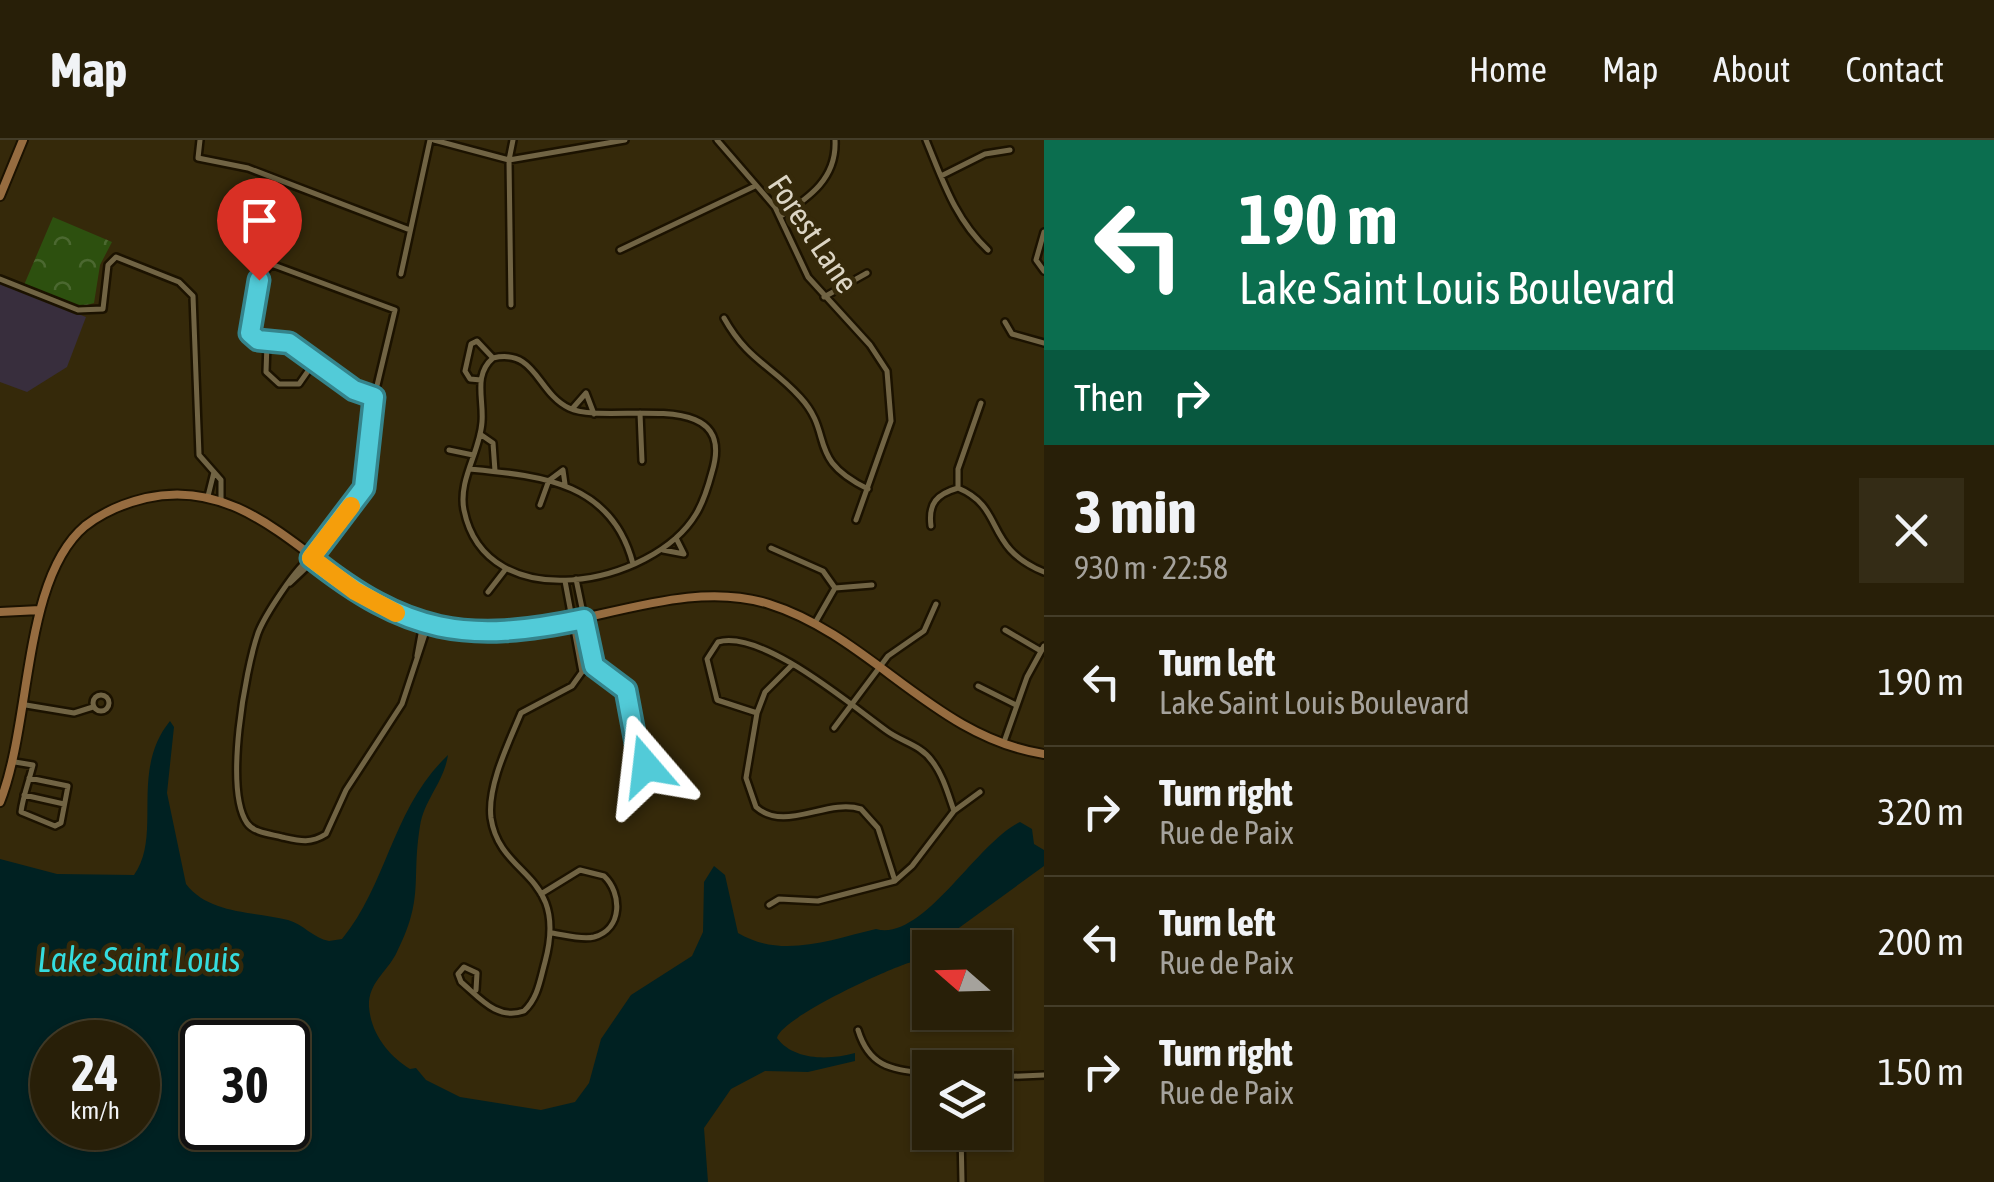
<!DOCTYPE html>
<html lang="en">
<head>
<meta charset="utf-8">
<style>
  :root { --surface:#281f08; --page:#342c16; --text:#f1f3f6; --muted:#a5a29c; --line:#443d29 }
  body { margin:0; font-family:"Asap Condensed",sans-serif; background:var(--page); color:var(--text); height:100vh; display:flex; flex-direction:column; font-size:38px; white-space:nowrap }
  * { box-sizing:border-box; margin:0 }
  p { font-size:32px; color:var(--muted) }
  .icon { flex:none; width:55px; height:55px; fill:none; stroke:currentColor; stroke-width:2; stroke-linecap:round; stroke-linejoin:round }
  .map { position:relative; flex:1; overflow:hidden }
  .drawer { display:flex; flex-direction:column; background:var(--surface); width:950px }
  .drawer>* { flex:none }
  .top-card { background:#0b6e4f; color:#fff; overflow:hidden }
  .needle { width:65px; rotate:290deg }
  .buttons { position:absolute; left:912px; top:790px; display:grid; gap:20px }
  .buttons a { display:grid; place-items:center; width:100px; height:100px; border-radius:0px; background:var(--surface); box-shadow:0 2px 8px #0004,0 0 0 2px var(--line); font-size:50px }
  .speed { position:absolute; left:30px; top:880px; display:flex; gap:20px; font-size:50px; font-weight:700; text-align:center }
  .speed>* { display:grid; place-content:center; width:130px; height:130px; border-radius:50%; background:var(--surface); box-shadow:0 2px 8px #0004,0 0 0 2px var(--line); line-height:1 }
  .speed small { font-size:25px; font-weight:400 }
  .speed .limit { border:5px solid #111; border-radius:15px; background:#fff; color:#111 }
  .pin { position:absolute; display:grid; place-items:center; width:85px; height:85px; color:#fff; margin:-102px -42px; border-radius:50% 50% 50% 0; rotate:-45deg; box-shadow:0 0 10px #0007 }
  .pin .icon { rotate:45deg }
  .me { position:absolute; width:110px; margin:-55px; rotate:343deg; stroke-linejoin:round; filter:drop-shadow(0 0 8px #0008) }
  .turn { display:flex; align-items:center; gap:35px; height:210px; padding:0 30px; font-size:45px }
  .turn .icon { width:130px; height:130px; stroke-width:2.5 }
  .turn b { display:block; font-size:70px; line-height:85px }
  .then { display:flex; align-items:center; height:95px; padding:0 30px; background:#0003; gap:20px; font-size:38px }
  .round { display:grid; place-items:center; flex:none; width:105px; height:105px; border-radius:0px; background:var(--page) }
  .head { display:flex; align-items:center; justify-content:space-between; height:170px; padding:0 30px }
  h1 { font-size:60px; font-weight:700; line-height:75px }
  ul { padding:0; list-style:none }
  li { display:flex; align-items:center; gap:30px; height:130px; padding:0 30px; border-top:2px solid var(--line) }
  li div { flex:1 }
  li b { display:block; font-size:38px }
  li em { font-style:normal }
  header { display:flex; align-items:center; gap:60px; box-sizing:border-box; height:140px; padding:0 50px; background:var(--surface); border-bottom:2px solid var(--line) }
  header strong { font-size:48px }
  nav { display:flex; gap:55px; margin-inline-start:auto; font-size:35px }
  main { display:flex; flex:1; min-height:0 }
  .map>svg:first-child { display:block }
  .commercial { fill:#382e3d }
  .park { fill:url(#park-crowns) }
  .water { fill:#002122; fill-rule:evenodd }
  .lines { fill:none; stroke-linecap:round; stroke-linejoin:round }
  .street-casing { stroke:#1b1200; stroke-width:10 }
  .secondary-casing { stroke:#1b1200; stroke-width:12 }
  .street { stroke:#716444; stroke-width:5 }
  .secondary { stroke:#966c40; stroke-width:8 }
  .route-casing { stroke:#35848c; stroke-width:25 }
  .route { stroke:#52cbd8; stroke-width:18 }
  .slow { stroke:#f59e0b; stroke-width:18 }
  .labels { text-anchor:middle; stroke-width:9; stroke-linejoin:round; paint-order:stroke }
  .street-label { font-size:32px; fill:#dcd5c4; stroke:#35290a }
  .water-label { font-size:35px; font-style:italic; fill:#34dcde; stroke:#35290a }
</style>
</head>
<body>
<header>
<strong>Map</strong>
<nav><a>Home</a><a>Map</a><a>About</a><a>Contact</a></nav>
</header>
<main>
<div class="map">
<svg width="1044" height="1042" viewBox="0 0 1044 1042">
  <defs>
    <pattern id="park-crowns" width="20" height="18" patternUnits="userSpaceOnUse" patternTransform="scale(2.5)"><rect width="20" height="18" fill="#2d500f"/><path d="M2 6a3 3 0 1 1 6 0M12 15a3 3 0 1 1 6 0" fill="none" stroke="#4b6830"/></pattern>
  </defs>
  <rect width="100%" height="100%" fill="#35290a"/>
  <path class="commercial" d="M0,144L86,177L67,227L27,252L0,242Z"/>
  <path class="park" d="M53,77L112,102L100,125L94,163L80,167L24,145Z"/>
  <path class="water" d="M170,581L174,587L167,653L186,744C210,775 254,771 288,780C303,784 313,798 329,801L342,799C388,743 392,668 448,615C444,642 424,660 420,686C411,741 425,757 396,814C386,833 368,843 369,867C371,894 389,916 410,929L416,928L426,940L460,957L541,970L575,962L589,943L601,899L631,855L692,816L703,792L704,742L714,726L725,735L738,793C782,819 829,800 876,789C923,802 976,703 1020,682L1032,689L1034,704L1044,710V726L912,822C889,828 781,878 777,898C794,921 830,920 855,913V921L808,932L765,931L731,949L704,988L708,1042H0V719L57,734L134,735C163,695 129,631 170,581ZM52,902H138V988H52ZM202,902H288V988H202Z"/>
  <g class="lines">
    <defs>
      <path id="street" d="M200,0L198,18L248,28L410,90
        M434,0L509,20L625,0
        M717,0L775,67L808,137L870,205L887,231L891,281L856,380
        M926,0C943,41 955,79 988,110
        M941,36L985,14L1010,10
        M781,76C810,57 837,38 835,0
        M1044,92L1036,120L1044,131
        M620,110L755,46
        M401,134L430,0
        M0,139L78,170L103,169L108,125L116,117L179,142L193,156L199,315L221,340V359
        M824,157L867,133
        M511,165L509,20L513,0
        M724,178C748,221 771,225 800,257C835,295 805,318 868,349
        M1005,182L1012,194L1044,203
        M267,203L266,232L279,244H299L315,221
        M481,240L470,239L465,231L471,204L477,201L493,218C536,208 537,253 569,268C609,287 739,243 712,332C708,347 704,361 696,374C653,446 486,479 464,370C458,340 480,312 482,282C484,259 473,235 493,218
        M572,269L586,253L594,274
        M640,273L642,321
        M480,294L493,303L495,331
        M449,310L473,315
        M470,329C542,336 612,342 633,424
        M551,339L563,330L565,344
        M958,348V329L981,263
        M208,356L214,332
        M540,365L549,340
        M931,386C928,363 937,354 958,348C1006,368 983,407 1044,432
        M771,408L823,431L835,448
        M663,410L684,414L676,398
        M311,418C297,425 264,477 258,493C245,531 224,649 247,683C254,693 271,694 282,697C300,701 310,704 326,694L346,650L402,564L428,485
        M576,439L594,526
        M290,443L309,425L364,348L369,279L395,170L271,124L259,140L250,193L257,200L289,203L354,250L374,257
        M835,448L872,445
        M488,452L505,430
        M815,483L835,448
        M1005,490L1041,511
        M417,516L423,483
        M791,526L765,552L757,573L717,560L707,519L718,502C762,489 852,566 887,591C902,602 921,605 932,621C943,635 948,654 954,671
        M582,532L594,526C633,542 632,577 638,614
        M978,546L1016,565
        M93 563a8 8 0 1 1 16 0a8 8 0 1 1-16 0Z
        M26,565L74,573L93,567
        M757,573L746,638L756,667C785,693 827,658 861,669L878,688L895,741
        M834,588L888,516L924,491L936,464
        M1004,602L1027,537L1044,506
        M629 623a9 9 0 1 1 18 0a9 9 0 1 1-18 0Z
        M15,622L33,625C29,641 23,656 21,672L55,686L61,683L68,646L29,638
        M24,655L64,664
        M541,754L580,730L604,736C622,753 623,789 594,797C582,800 565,795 552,793
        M769,765L779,759L818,761L895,741L912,726L954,671L980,652
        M476,850L477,833L464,827L458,834L461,842C479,857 497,881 524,871C538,858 540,840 545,822C569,732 500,739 491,678C487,646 509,602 521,573L572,546L582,532L565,441
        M858,890C870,929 893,929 930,934
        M995,937L1044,935
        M961,992L962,1042"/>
      <path id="secondary" d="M0,56L23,0
        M0,472L40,470
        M0,662C32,582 22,439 85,386C103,372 125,363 146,358C260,332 322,452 426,484C539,519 663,430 769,464C871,496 934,597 1044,614"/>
    </defs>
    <use href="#street" class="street-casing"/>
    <use href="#secondary" class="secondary-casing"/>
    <use href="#street" class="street"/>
    <use href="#secondary" class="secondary"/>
  </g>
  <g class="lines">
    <defs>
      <path id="route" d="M259,140L250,193L258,200L289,203L354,250L374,257L364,348L311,418C407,494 466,504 584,479L594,526L626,550L638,614L646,618V626"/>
    </defs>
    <use href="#route" class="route-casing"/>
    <use href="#route" class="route"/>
    <path class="slow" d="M351,366L311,418L355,451L396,473"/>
  </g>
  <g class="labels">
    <g class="street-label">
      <text transform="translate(813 94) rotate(56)" y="11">Forest Lane</text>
    </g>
    <g class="water-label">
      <text x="139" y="832">Lake Saint Louis</text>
    </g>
  </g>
</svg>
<div class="buttons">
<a><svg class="needle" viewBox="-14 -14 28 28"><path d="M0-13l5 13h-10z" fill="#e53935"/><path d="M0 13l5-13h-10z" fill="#a5a29c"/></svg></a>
<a><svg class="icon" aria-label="layers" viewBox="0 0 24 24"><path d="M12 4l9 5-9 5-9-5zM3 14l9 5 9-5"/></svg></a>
</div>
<div class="speed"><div>24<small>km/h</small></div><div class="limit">30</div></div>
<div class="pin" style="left:259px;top:140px;background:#d93025"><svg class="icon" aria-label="arrive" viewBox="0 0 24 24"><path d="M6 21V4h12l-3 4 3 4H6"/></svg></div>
<svg class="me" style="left:646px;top:626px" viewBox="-20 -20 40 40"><path d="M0-17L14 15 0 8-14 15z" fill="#52cbd8" stroke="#fff" stroke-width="4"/></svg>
</div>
<section class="drawer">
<div class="top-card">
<div class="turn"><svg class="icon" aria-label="left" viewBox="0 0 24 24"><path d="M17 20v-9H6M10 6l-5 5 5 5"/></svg><div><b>190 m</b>Lake Saint Louis Boulevard</div></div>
<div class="then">Then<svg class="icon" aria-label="right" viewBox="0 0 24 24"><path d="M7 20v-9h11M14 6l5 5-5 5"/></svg></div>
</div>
<div class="head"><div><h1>3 min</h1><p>930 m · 22:58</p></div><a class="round"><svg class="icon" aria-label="close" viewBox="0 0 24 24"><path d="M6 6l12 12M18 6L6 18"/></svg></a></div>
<ul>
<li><svg class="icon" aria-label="left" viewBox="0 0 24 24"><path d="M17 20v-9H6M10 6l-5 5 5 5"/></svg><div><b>Turn left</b><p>Lake Saint Louis Boulevard</p></div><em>190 m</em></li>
<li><svg class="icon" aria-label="right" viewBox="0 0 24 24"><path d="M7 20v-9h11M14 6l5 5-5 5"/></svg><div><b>Turn right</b><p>Rue de Paix</p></div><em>320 m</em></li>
<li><svg class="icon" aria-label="left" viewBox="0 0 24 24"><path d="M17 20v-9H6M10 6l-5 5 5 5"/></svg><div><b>Turn left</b><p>Rue de Paix</p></div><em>200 m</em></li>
<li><svg class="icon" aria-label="right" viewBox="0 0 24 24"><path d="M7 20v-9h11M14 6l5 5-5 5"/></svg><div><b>Turn right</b><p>Rue de Paix</p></div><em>150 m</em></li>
</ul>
</section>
</main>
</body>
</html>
